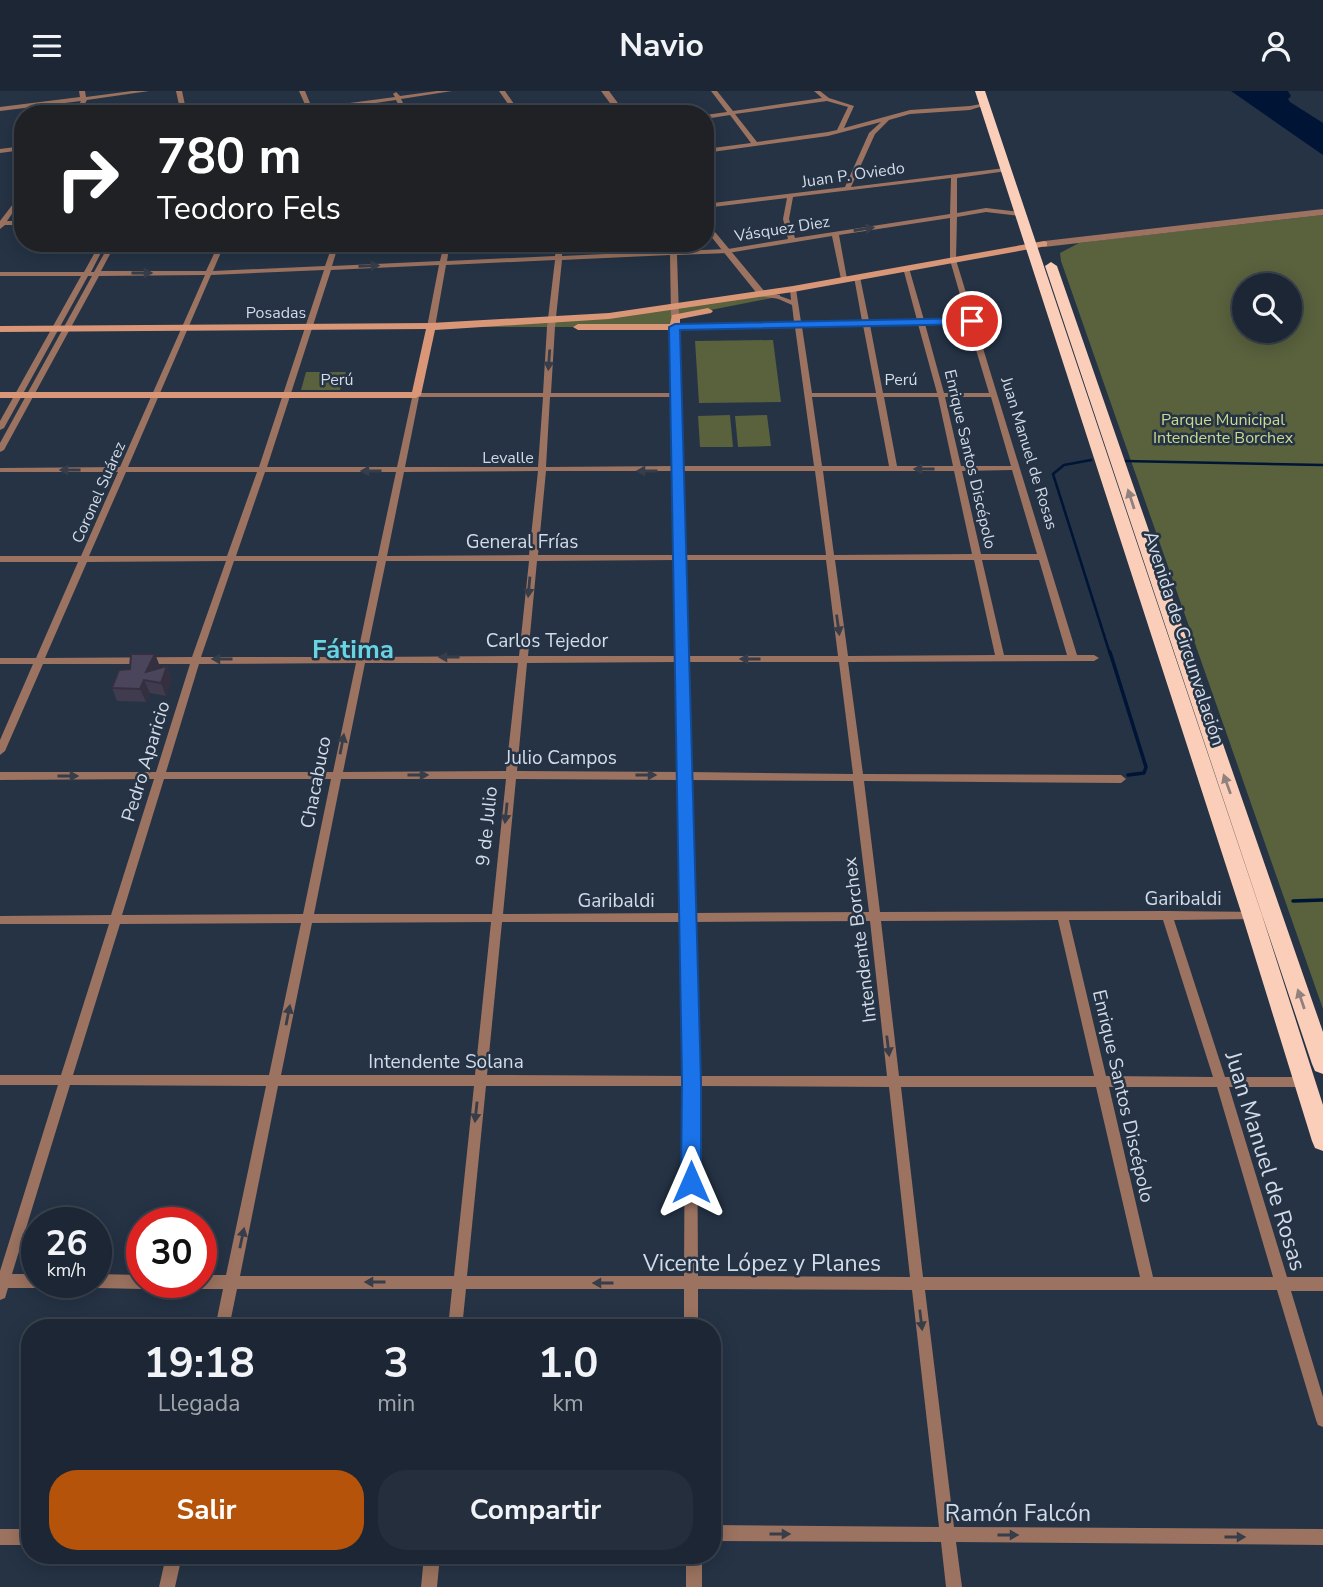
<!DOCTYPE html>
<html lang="es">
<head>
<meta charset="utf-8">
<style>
  :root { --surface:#1c2634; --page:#252e3c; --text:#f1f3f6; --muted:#a0a5ac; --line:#3a434f; --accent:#b45309 }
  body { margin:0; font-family:"Nunito Sans",sans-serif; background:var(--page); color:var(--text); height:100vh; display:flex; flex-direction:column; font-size:26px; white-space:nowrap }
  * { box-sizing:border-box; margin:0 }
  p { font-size:23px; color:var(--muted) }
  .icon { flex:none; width:38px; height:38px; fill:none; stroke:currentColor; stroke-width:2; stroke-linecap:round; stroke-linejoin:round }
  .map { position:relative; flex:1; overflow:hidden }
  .details { position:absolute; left:21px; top:1228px; width:700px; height:245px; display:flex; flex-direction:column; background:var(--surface); border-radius:28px; box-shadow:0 4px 18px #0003,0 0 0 2px var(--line) }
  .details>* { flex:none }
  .banner { position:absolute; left:14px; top:14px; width:700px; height:147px; border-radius:28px; box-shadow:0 4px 18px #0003,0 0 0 2px var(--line); background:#202124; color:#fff; overflow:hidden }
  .tools { position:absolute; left:1232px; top:182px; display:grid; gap:14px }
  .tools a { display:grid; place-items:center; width:70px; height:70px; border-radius:50%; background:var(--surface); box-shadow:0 4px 18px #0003,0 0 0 2px var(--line); font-size:35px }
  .speed { position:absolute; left:21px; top:1116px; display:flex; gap:14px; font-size:35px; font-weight:700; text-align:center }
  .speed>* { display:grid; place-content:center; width:91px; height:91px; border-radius:50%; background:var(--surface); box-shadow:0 4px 18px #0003,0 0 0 2px var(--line); line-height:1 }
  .speed small { font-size:18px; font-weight:400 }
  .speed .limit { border:10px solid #d22; background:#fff; color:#111 }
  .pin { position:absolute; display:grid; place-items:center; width:60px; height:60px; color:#fff; margin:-30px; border:4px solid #fff; border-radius:50%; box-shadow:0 2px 7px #0007 }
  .me { position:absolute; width:77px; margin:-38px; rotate:0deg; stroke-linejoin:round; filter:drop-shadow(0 0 5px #0008) }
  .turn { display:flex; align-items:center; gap:24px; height:147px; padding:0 28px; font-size:32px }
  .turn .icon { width:91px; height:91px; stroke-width:2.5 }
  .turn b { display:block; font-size:49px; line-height:60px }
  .eta { display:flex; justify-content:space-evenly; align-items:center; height:119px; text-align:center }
  .eta b { font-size:42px; font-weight:700; line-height:49px }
  .button { display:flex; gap:14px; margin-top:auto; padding:14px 28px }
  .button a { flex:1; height:80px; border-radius:28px; background:var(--accent); color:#fff; font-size:28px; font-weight:700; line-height:80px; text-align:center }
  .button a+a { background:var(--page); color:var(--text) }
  header { display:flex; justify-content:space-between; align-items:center; height:91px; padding:0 28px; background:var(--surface); font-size:32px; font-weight:700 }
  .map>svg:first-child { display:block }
  .green { fill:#59613d; fill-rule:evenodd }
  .water { fill:#001435 }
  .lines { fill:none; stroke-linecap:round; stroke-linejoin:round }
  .stream-far1 { stroke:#001435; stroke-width:2.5 }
  .stream { stroke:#001435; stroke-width:3.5 }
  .minor { fill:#9c7360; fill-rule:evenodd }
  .tertiary { fill:#9c7360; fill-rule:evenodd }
  .secondary { fill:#d99778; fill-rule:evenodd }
  .trunk { fill:#faceb8; fill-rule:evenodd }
  .wall { fill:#403b4e }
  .shaded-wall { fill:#343040 }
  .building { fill:#4b455b; stroke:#343040; stroke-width:2 }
  .oneway { fill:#373d49 }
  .oneway2 { fill:#90807e }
  .route { fill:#1a73e8; stroke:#114b97; stroke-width:2 }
  .labels { text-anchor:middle; stroke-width:5; stroke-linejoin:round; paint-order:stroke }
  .far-street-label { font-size:16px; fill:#d2dbe7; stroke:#253345 }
  .far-park-label { font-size:16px; fill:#cbdb8d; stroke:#253345 }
  .street-label { font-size:19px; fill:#d2dbe7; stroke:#253345 }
  .near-street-label { font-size:23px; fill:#d2dbe7; stroke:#253345 }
  .district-label { font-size:26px; font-weight:bold; fill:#69d4e1; stroke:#253345 }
</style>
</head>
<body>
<header><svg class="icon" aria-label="menu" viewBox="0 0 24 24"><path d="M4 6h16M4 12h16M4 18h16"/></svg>Navio<svg class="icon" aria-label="person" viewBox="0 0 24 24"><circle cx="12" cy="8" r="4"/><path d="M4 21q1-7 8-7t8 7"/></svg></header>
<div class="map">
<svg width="1323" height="1496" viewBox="0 0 1323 1496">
  <rect width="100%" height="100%" fill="#253345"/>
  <path class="green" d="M1323,124V918L1061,170L1060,162L1079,152L1103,149ZM1244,194H1290V240H1244Z
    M762,203L777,206L675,226V236H452L609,225Z
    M773,249L781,311L699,312L695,250Z
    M306,281H346L340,299H301Z
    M730,324L733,356H700L698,325Z
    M767,324L771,355L738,356L735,325Z"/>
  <path class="water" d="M1231,0H1288L1291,5L1288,8L1290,11L1323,32V64Z"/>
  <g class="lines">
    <path class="stream-far1" d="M1091,369L1064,374L1053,383L1110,563
      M1124,370L1323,374"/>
    <path class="stream" d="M1110,561L1146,676L1144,682L1128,684
      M1293,810L1323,809"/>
    <path class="minor" d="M79,0H85L86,6L132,0H149L87,9L79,23H73L81,10L0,20V16L80,6Z
      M176,0H182L187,23H181Z
      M299,0H305L312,17L395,6L393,3L396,1L400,5L437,0H452L401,8L409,23H403L396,9L314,21L315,23L308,21L281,23L307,18Z
      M499,0H505L521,23H515Z
      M711,0H717L733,20L822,7L814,0H820L829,7L854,15L844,37L910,19L970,15L986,12V14L970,19L910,23L889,29L875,43L851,96L1005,77L1008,79L1007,80L957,87V122L986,117L1020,121L1023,123L1020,125L986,121L957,126L956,169L1077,564H1094L1099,567L1094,570L848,571L863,683L1121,684L1126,688L1121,692L864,690L880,821L1167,820L1261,821L1262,824L1261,827L1257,828L1174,829L1225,986H1303L1307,987L1309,991L1307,995L1303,996H1229L1287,1186H1323V1200H1291L1323,1306V1336L1318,1334L1316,1329L1277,1199H925L954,1436L1323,1438V1454L956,1451L962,1496H946L941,1451L712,1450V1434L939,1436L912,1199L698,1198V1237H684V1198H466L462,1237H448L452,1198H237L229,1237H215L223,1198H201L196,1196L195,1192H201V1184H226L266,995L70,994L12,1183H37V1192H43L42,1195L37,1197H8L5,1207L0,1209V1180L58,994H0V984H61L109,833H0V825L111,824L154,688L0,689V681H156L190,573H43L5,660L0,664V649L33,573H0V567H36L78,471H0V465H81L118,381H0V377L120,376L205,184L99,185L4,359L0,361V352L92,185H88L4,337L0,339V330L81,185H0V181H84L100,152H106L91,181H94L110,152H116L101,180H206L219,152H225L213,180L325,175L333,152H339L332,175L440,170L444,152H450L447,170L555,165L557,152H563L562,165L670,160V152H676L677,160L728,158L788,148L783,128L787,107L705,117V113L845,96L869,42L881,31L828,45L705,62V58L751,52L730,24L705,28V24L727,21ZM827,10L848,16L837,39L828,41L757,51L735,23ZM951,87L950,123L795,147L789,128L793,106ZM950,127V169L967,228L924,229L909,177L906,175L903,177L917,229L869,230L860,186L857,184L854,186L862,230L801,231L796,198L793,196L790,198L791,209L777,204L774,206L792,214L794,231L672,234L673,302H551L555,236L562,169L670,164L671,226L675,228L679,226L677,164L728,162L832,145L841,188L844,190L847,188L839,144ZM555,169L547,236L543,302H413L397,376H267L331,179L439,174L427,236L431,238L435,236L446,174ZM324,179L259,376H128L211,184ZM968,232L989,302H944L925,233ZM918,233L937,302H883L870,234ZM863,234L876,302H812L802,236ZM795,236L814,375H682L679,238ZM419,306H543L538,376H405ZM550,306H673L674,375L546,376ZM812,306H876L889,375H822ZM884,306H938L953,375H897ZM945,306H991L1011,375H961ZM1012,379L1037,463H981L962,380ZM538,380L529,464L387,465L404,381ZM546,380H674L676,464H538ZM682,380H815L826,464H684ZM823,380H954L972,463L834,464ZM126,381H257L227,465H89ZM265,381H396L378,465H236ZM676,469L677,565H528L537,470ZM684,469H826L838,565H687ZM835,469H974L995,564L848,565ZM982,469H1039L1067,564H1004ZM226,470L192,566L45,567L87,471ZM234,470H377L357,566H201ZM386,470H529L519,565L366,566ZM677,571L679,681L517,680L527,572ZM687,571H839L853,683L689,681ZM356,572L333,681H166L199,573ZM365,572H518L506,680L343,681ZM164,688H331L303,823L122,824ZM341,688H506L492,823H314ZM516,688L680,689L682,822L503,823ZM690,689L853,690L869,821L693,822ZM1058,829L1094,985H899L881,830ZM1069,829H1163L1213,986L1106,985ZM870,830L887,985H697L693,831ZM491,831L475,984H281L312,832ZM502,831H682L685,985L487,984ZM301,832L269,984H73L120,833ZM278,995H474L454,1185H240ZM486,995H685L684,1185H467ZM697,995L889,996L910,1186L698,1185ZM901,996H1096L1140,1186H923ZM1109,996H1217L1273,1186H1153Z
      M618,16L620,17V19L597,23H580Z
      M23,55V59L0,62V58Z
      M23,100V107L7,130H23V134H5L0,138V130Z
      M96,1183L142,1184V1192H148L147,1196L142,1198L96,1197L91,1195L90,1192H96Z
      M0,1438H30V1454H0Z
      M166,1465H182L175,1496H159Z
      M424,1465H440L437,1496H421Z
      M686,1465H702V1496H686Z"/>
    <path class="tertiary" d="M601,0H609L626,23H618Z
      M1323,118V124L1044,156L1040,153L1044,150Z
      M705,129L765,201L780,204V208L759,205L705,138Z"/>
    <path class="secondary" d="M1044,150L1047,151V155L793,201L609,228L435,239L421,304L416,307H0V301H412L426,238L0,241V235L431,232L609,222L793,195Z
      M708,217L713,220L711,222L680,228V236L675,239H578L573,236L578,233H670L672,224Z"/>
    <path class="trunk" d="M975,0H985L1262,824L1323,1014V1060L1315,1057L1312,1050L1242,824Z
      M1051,171L1057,175L1323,941V983L1315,980L1312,973L1045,175Z"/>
  </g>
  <path class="wall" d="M155,563L160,576L159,577L167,575L172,588L166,605L150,602L146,611L117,610L112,597L130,578Z"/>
  <path class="shaded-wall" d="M155,563L160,576L153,590L146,581Z
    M167,575L172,588L166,605L161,592Z
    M144,589L150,602L146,611L140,598Z"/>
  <path class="building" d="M131,563H155L146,581L167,575L161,592L144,589L140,598L112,597L119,579L130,578Z"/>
  <defs><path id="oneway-solid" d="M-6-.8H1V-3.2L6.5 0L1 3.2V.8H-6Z" transform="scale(1.75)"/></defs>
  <g class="oneway">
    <use href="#oneway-solid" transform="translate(864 138) rotate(-9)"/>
    <use href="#oneway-solid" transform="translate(369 175) rotate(-2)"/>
    <use href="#oneway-solid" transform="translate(142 182)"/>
    <use href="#oneway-solid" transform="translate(549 269) rotate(94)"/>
    <use href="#oneway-solid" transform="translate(924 378) rotate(180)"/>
    <use href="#oneway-solid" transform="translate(70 379) rotate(180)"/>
    <use href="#oneway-solid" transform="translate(371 380) rotate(-180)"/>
    <use href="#oneway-solid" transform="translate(647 380) rotate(180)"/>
    <use href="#oneway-solid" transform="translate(529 496) rotate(95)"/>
    <use href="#oneway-solid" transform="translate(838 534) rotate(82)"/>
    <use href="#oneway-solid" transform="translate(449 566) rotate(180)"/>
    <use href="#oneway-solid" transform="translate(222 568) rotate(180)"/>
    <use href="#oneway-solid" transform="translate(750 568) rotate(-180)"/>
    <use href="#oneway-solid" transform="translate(342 653) rotate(-79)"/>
    <use href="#oneway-solid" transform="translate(418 684)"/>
    <use href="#oneway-solid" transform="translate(646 684)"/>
    <use href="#oneway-solid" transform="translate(68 685)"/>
    <use href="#oneway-solid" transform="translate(506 722) rotate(96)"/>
    <use href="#oneway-solid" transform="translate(288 924) rotate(-79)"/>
    <use href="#oneway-solid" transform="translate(888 955) rotate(83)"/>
    <use href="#oneway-solid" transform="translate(476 1021) rotate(96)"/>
    <use href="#oneway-solid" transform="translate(242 1147) rotate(-78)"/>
    <use href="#oneway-solid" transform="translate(375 1191) rotate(-180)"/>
    <use href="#oneway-solid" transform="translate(603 1192) rotate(-180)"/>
    <use href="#oneway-solid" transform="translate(921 1229) rotate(83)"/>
    <use href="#oneway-solid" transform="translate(780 1443)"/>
    <use href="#oneway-solid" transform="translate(1008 1444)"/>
    <use href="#oneway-solid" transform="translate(1235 1446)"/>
  </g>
  <g class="oneway2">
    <use href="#oneway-solid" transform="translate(1131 408) rotate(-108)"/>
    <use href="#oneway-solid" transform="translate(1227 693) rotate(-110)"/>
    <use href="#oneway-solid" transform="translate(1301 908) rotate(-109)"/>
  </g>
  <path class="route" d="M972,227L978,230L976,233L680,239L701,990V1091L698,1098L691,1100L684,1098L681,1091L682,990L669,236L675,233Z"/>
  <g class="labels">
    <g class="far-street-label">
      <text transform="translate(853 83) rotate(-8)" y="6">Juan P. Oviedo</text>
      <text transform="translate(782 137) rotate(-9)" y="6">Vásquez Diez</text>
      <text x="276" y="227">Posadas</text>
      <text x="337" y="294">Perú</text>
      <text x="901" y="294">Perú</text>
      <text transform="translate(1030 362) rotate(73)" y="6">Juan Manuel de Rosas</text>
      <text x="508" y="372">Levalle</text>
      <text transform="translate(971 368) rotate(77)" y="6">Enrique Santos Discépolo</text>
      <text transform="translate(98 401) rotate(-66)" y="6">Coronel Suárez</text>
    </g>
    <g class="far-park-label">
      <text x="1223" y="334">Parque Municipal<tspan x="1223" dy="18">Intendente Borchex</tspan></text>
    </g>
    <g class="street-label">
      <text x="522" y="457">General Frías</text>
      <text transform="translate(1185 547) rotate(72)" y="7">Avenida de Circunvalación</text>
      <text x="547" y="556">Carlos Tejedor</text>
      <text x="561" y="673">Julio Campos</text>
      <text transform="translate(145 670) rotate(-73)" y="7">Pedro Aparicio</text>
      <text transform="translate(315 691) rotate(-79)" y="7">Chacabuco</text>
      <text transform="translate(486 735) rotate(-84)" y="7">9 de Julio</text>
      <text x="1183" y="814">Garibaldi</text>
      <text x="616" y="816">Garibaldi</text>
      <text transform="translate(859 849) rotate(-97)" y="7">Intendente Borchex</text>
      <text x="446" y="977">Intendente Solana</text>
      <text transform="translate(1124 1005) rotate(77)" y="7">Enrique Santos Discépolo</text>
    </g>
    <g class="near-street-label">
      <text transform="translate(1266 1070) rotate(73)" y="8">Juan Manuel de Rosas</text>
      <text x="762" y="1180">Vicente López y Planes</text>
      <text x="1018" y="1430">Ramón Falcón</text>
    </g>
    <g class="district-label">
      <text x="353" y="567">Fátima</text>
    </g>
  </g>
</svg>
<div class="tools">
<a><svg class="icon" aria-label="search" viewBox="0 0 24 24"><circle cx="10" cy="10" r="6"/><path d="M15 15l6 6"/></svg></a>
</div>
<div class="speed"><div>26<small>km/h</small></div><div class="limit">30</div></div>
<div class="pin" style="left:972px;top:230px;background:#d93025"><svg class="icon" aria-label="arrive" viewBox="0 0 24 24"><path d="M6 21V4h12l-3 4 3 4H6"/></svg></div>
<svg class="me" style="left:691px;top:1091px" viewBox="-20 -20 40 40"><path d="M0-17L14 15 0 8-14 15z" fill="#1a73e8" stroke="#fff" stroke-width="4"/></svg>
<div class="banner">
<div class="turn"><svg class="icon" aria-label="right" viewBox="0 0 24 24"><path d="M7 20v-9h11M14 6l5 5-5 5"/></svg><div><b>780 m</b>Teodoro Fels</div></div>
</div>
<section class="details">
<div class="eta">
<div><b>19:18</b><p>Llegada</p></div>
<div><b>3</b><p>min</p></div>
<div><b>1.0</b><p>km</p></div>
</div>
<div class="button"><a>Salir</a><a>Compartir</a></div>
</section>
</div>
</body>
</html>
